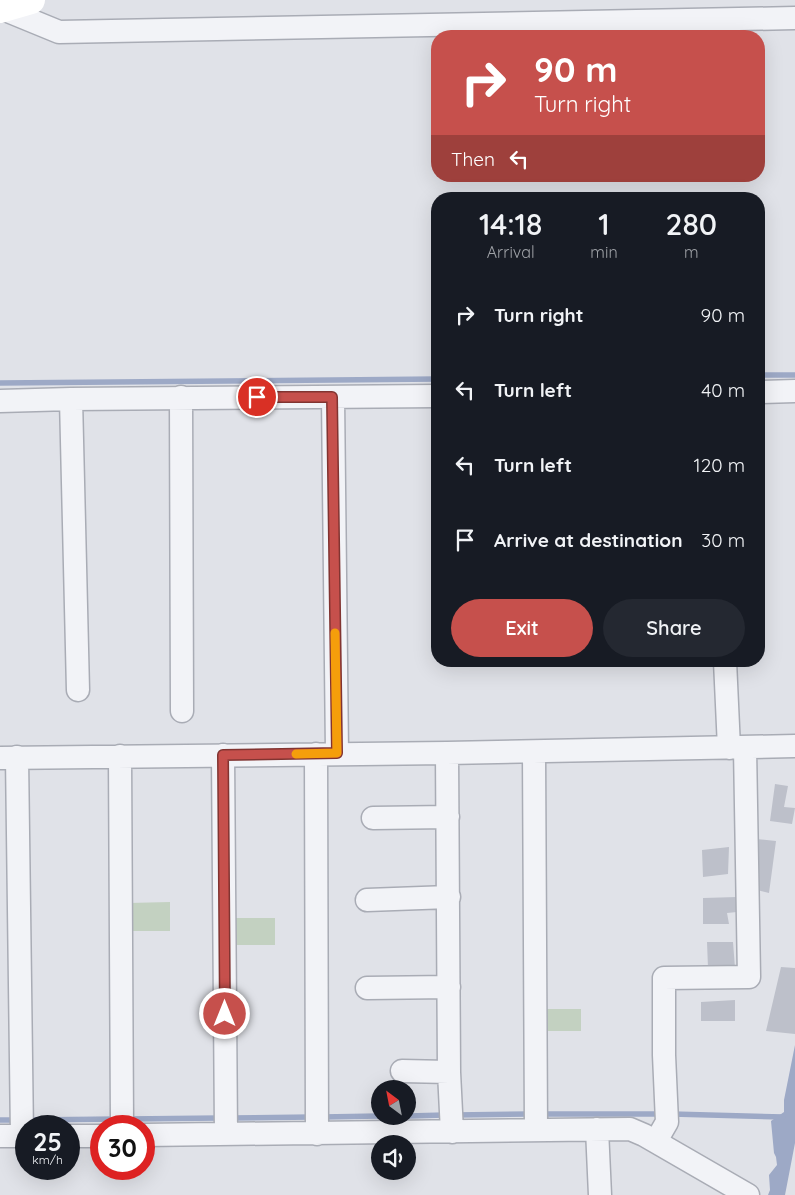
<!DOCTYPE html>
<html lang="en">
<head>
<meta charset="utf-8">
<style>
  :root { --surface:#171b24; --page:#242831; --text:#f1f3f6; --muted:#9ea1a6; --accent:#c6504c }
  body { margin:0; font-family:Quicksand,sans-serif; background:var(--page); color:var(--text); height:100vh; display:flex; flex-direction:column; font-size:19px; white-space:nowrap }
  * { box-sizing:border-box; margin:0 }
  p { font-size:16px; color:var(--muted) }
  .icon { flex:none; width:28px; height:28px; fill:none; stroke:currentColor; stroke-width:2; stroke-linecap:round; stroke-linejoin:round }
  .map { position:relative; flex:1; overflow:hidden }
  .panel { position:absolute; left:431px; top:192px; width:334px; height:475px; display:flex; flex-direction:column; background:var(--surface); border-radius:20px; box-shadow:0 5px 20px #0002 }
  .panel>* { flex:none }
  .top-card { position:absolute; left:431px; top:30px; width:334px; height:152px; border-radius:20px; box-shadow:0 5px 20px #0002; background:#c6504c; color:#fff; overflow:hidden }
  .needle { width:32px; rotate:328deg }
  .fabs { position:absolute; left:371px; top:1080px; display:grid; gap:10px }
  .fabs a { display:grid; place-items:center; width:45px; height:45px; border-radius:50%; background:var(--surface); box-shadow:0 5px 20px #0002; font-size:25px }
  .speed { position:absolute; left:15px; top:1115px; display:flex; gap:10px; font-size:25px; font-weight:700; text-align:center }
  .speed>* { display:grid; place-content:center; width:65px; height:65px; border-radius:50%; background:var(--surface); box-shadow:0 5px 20px #0002; line-height:1 }
  .speed small { font-size:12px; font-weight:400 }
  .speed .limit { border:8px solid #d22; background:#fff; color:#111 }
  .pin { position:absolute; display:grid; place-items:center; width:42px; height:42px; color:#fff; margin:-21px; border:2px solid #fff; border-radius:50%; box-shadow:0 1px 5px #0007 }
  .me { position:absolute; width:55px; margin:-28px; rotate:0deg; stroke-linejoin:round; filter:drop-shadow(0 0 4px #0008) }
  .turn { display:flex; align-items:center; gap:18px; height:105px; padding:0 20px; font-size:22px }
  .turn .icon { width:65px; height:65px; stroke-width:2.5 }
  .turn b { display:block; font-size:35px; line-height:42px }
  .then { display:flex; align-items:center; height:48px; padding:0 20px; background:#0003; gap:10px; font-size:19px }
  .eta { display:flex; justify-content:space-evenly; align-items:center; height:85px; text-align:center }
  .eta b { font-size:30px; font-weight:600; line-height:35px }
  .cta { display:flex; gap:10px; margin-top:auto; padding:10px 20px }
  .cta a { flex:1; height:58px; border-radius:30px; background:var(--accent); color:#fff; font-size:20px; font-weight:600; line-height:58px; text-align:center }
  .cta a+a { background:var(--page); color:var(--text) }
  ul { padding:0; list-style:none }
  li { display:flex; align-items:center; gap:15px; height:75px; padding:0 20px }
  li div { flex:1 }
  li b { display:block; font-size:19px }
  li em { font-style:normal }
  .map>svg:first-child { display:block }
  .green { fill:#c3d1c1 }
  .water { fill:#9da9c6 }
  .lines { fill:none; stroke-linecap:round; stroke-linejoin:round }
  .stream { stroke:#9da9c6; stroke-width:5.5 }
  .building { fill:#bdc0ca }
  .minor-casing { stroke:#a9acb5; stroke-width:25 }
  .minor { stroke:#f2f3f7; stroke-width:22 }
  .secondary { stroke:#fff; stroke-width:28 }
  .route-casing { stroke:#813431; stroke-width:12 }
  .route { stroke:#c6504c; stroke-width:9 }
  .slow { stroke:#f59e0b; stroke-width:9 }
</style>
</head>
<body>
<div class="map">
<svg width="795" height="1195" viewBox="0 0 795 1195">
  <rect width="100%" height="100%" fill="#e0e2e8"/>
  <path class="green" d="M170,902V931H129L128,903Z
    M230,918H275V945H230Z
    M544,1009H581V1031H544Z"/>
  <path class="water" d="M795,1045V1143L785,1195H768L770,1190L769,1175L777,1165L776,1157L774,1153L771,1121L784,1112V1100Z"/>
  <g class="lines">
    <path class="stream" d="M759,375H795
      M0,383L438,379
      M540,1114H663
      M672,1114L783,1117
      M455,1115L530,1114
      M408,1116L445,1115
      M322,1117L380,1116
      M230,1118L313,1117
      M127,1119L220,1118
      M0,1120H18
      M27,1120L118,1119"/>
  </g>
  <path class="building" d="M759,303H764L763,344H759Z
    M775,784L788,786L784,807L795,808L792,824L770,821Z
    M756,839L776,841L769,893L753,889Z
    M729,847L728,874L703,877L702,850Z
    M737,897V912L727,913L729,924H703V898Z
    M707,942H733L735,968H708Z
    M781,967L795,968V1034L766,1031Z
    M735,1000V1021H701V1002Z"/>
  <g class="lines">
    <defs>
      <path id="minor" d="M3,9L59,32L795,18
        M759,392L795,391
        M181,397L182,711
        M333,397L337,753
        M71,399L78,690
        M0,401L71,399L438,396
        M725,661L729,748
        M534,752L536,1130
        M447,753L449,1072L452,1132
        M316,754L317,1134
        M223,755L226,1134
        M120,756L122,1126
        M17,757L22,1136
        M0,758L447,753L795,746
        M373,818L448,817
        M367,900L449,897
        M367,988L449,987
        M402,1071L449,1072
        M597,1129L600,1195
        M144,1135L630,1129L644,1135L748,1195
        M0,1136H26
        M69,1136H101
        M656,1141L667,1122L664,1055V978L749,977L745,748"/>
    </defs>
    <use href="#minor" class="minor-casing"/>
    <use href="#minor" class="minor"/>
    <path class="secondary" d="M0,9L31,0"/>
  </g>
  <g class="lines">
    <defs>
      <path id="route" d="M225,1014L223,755L337,753L332,397H257"/>
    </defs>
    <use href="#route" class="route-casing"/>
    <use href="#route" class="route"/>
    <path class="slow" d="M296,754L337,753L335,633"/>
  </g>
</svg>
<div class="fabs">
<a><svg class="needle" viewBox="-14 -14 28 28"><path d="M0-13l5 13h-10z" fill="#e53935"/><path d="M0 13l5-13h-10z" fill="#9ea1a6"/></svg></a>
<a><svg class="icon" aria-label="sound" viewBox="0 0 24 24"><path d="M4 9h4l5-4v14l-5-4H4zM17 9q2 3 0 6"/></svg></a>
</div>
<div class="speed"><div>25<small>km/h</small></div><div class="limit">30</div></div>
<div class="pin" style="left:257px;top:397px;background:#d93025"><svg class="icon" aria-label="arrive" viewBox="0 0 24 24"><path d="M6 21V4h12l-3 4 3 4H6"/></svg></div>
<svg class="me" style="left:225px;top:1014px" viewBox="-20 -20 40 40"><circle r="17" fill="#c6504c" stroke="#fff" stroke-width="3"/><path d="M0-11L8 9 0 5-8 9z" fill="#fff"/></svg>
<div class="top-card">
<div class="turn"><svg class="icon" aria-label="right" viewBox="0 0 24 24"><path d="M7 20v-9h11M14 6l5 5-5 5"/></svg><div><b>90 m</b>Turn right</div></div>
<div class="then">Then<svg class="icon" aria-label="left" viewBox="0 0 24 24"><path d="M17 20v-9H6M10 6l-5 5 5 5"/></svg></div>
</div>
<section class="panel">
<div class="eta">
<div><b>14:18</b><p>Arrival</p></div>
<div><b>1</b><p>min</p></div>
<div><b>280</b><p>m</p></div>
</div>
<ul>
<li><svg class="icon" aria-label="right" viewBox="0 0 24 24"><path d="M7 20v-9h11M14 6l5 5-5 5"/></svg><div><b>Turn right</b></div><em>90 m</em></li>
<li><svg class="icon" aria-label="left" viewBox="0 0 24 24"><path d="M17 20v-9H6M10 6l-5 5 5 5"/></svg><div><b>Turn left</b></div><em>40 m</em></li>
<li><svg class="icon" aria-label="left" viewBox="0 0 24 24"><path d="M17 20v-9H6M10 6l-5 5 5 5"/></svg><div><b>Turn left</b></div><em>120 m</em></li>
<li><svg class="icon" aria-label="arrive" viewBox="0 0 24 24"><path d="M6 21V4h12l-3 4 3 4H6"/></svg><div><b>Arrive at destination</b></div><em>30 m</em></li>
</ul>
<div class="cta"><a>Exit</a><a>Share</a></div>
</section>
</div>
</body>
</html>
